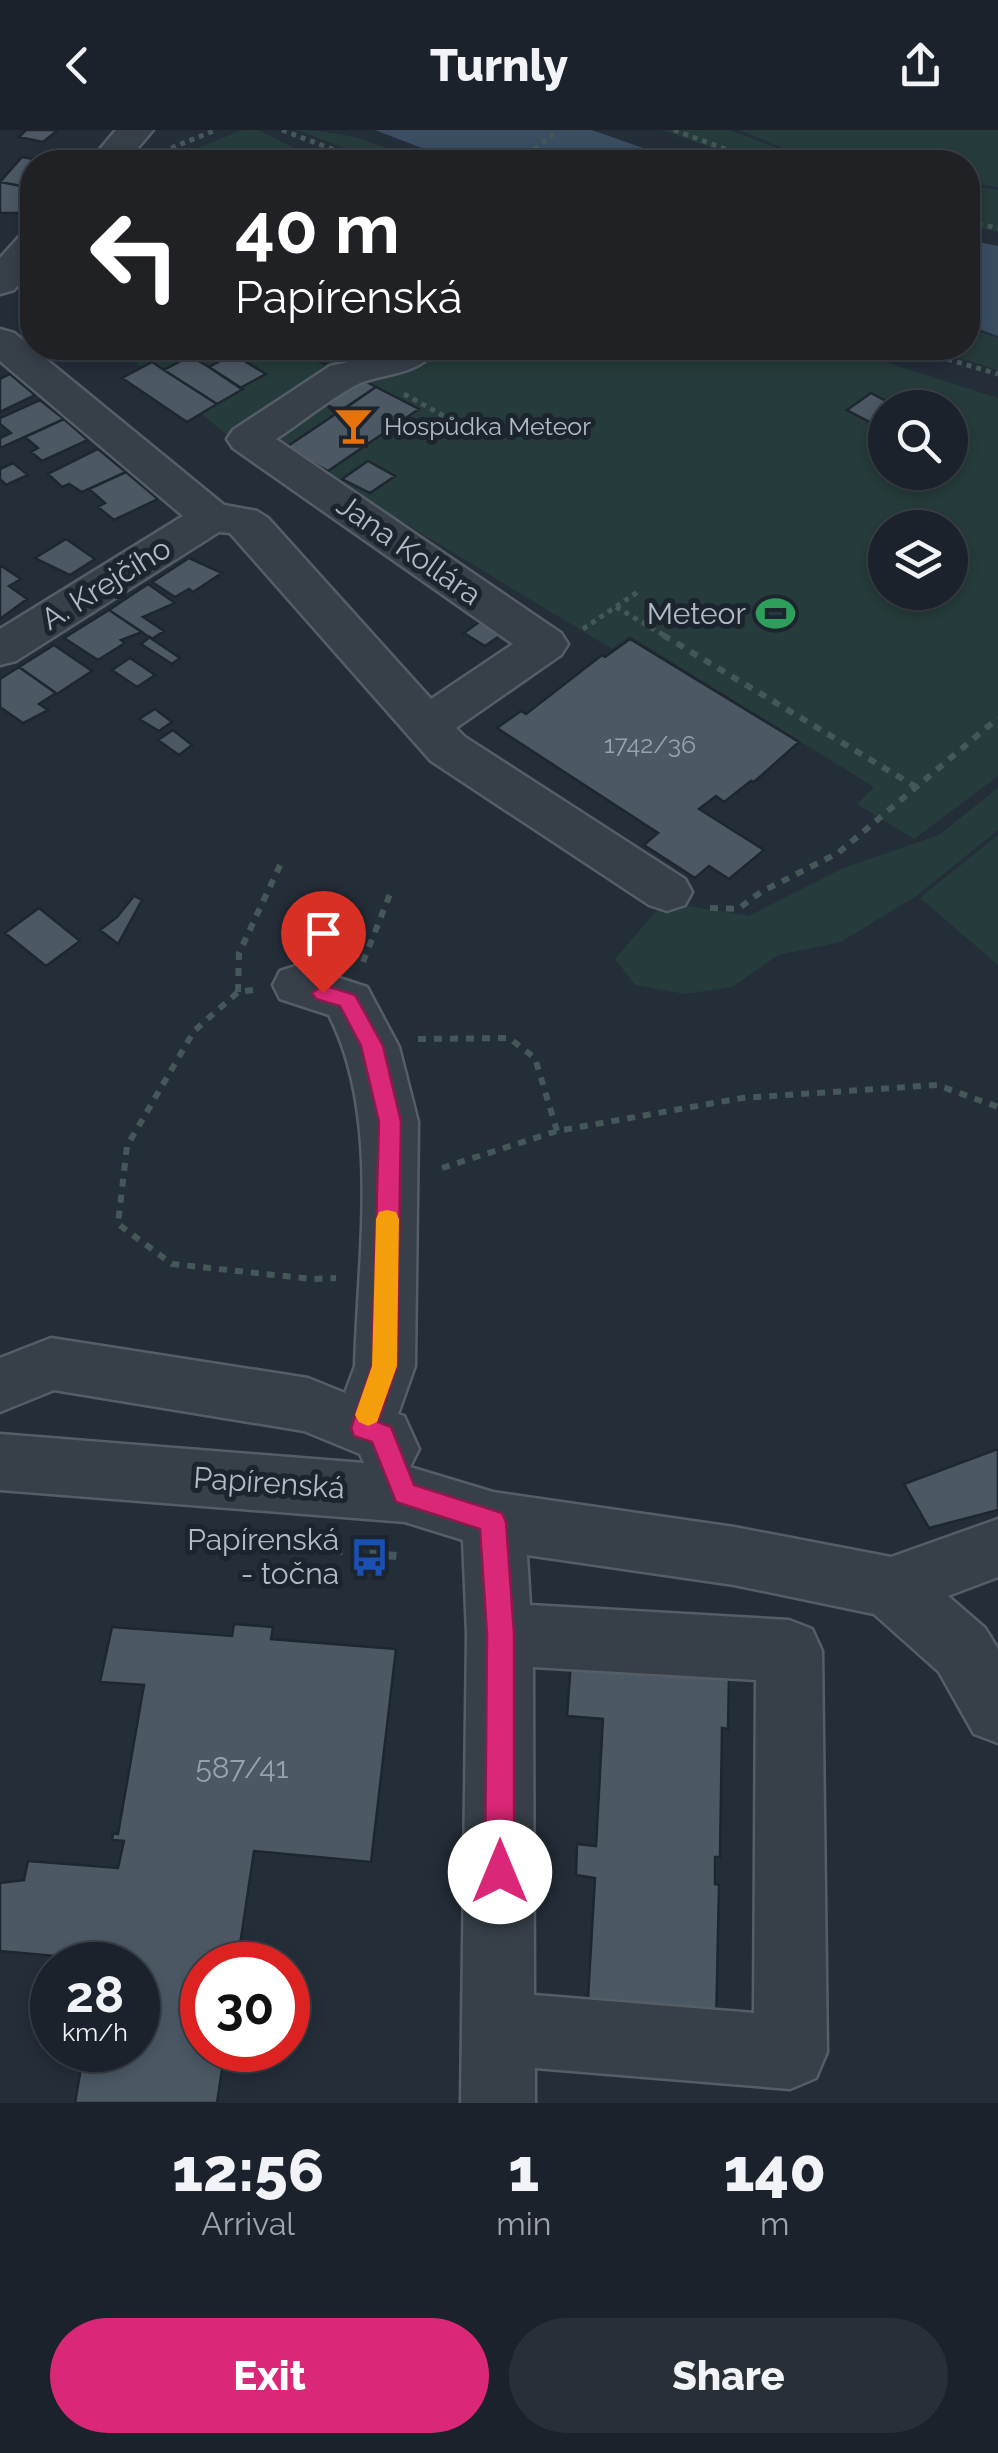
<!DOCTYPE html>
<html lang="en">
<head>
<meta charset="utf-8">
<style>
  :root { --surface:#1b222b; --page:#282f37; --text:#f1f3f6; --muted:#a0a4a9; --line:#393f47; --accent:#db2777 }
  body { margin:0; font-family:Raleway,sans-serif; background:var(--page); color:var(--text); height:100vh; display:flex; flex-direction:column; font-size:38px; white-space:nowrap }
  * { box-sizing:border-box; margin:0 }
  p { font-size:32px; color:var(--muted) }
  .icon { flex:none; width:55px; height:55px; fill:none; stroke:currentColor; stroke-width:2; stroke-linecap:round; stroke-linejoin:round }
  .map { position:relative; height:1973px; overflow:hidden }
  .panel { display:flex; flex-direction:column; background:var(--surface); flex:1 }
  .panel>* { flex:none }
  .top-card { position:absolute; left:20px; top:20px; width:960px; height:210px; border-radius:40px; box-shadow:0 5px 15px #0003,0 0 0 2px var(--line); background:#202124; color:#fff; overflow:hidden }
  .buttons { position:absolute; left:868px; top:260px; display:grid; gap:20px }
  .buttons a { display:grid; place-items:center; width:100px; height:100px; border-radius:50%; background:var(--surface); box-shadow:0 5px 15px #0003,0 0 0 2px var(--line); font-size:50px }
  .speed { position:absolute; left:30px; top:1812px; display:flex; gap:20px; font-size:50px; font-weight:700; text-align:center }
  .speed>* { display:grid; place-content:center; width:130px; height:130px; border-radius:50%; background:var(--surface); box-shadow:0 5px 15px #0003,0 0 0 2px var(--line); line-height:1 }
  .speed small { font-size:25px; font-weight:400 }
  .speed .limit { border:15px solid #d22; background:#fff; color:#111 }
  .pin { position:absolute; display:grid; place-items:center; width:85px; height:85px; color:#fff; margin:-102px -42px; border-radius:50% 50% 50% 0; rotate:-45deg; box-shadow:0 0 10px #0007 }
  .pin .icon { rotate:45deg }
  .me { position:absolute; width:110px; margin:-55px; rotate:0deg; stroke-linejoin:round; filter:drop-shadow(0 0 8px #0008) }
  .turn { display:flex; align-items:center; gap:35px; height:210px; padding:0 50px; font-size:45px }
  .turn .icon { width:130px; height:130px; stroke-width:2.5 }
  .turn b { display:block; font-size:70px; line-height:85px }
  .eta { display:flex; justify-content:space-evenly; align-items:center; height:170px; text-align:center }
  .eta b { font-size:60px; font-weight:800; line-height:70px }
  .action { display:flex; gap:20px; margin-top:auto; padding:20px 50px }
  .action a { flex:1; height:115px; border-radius:60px; background:var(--accent); color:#fff; font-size:40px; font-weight:800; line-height:115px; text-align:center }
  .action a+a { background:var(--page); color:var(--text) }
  header { display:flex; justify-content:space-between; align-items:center; height:130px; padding:0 50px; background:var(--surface); font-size:45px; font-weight:800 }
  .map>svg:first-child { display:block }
  .green { fill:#263b3b; fill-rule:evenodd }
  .water { fill:#3a4d61 }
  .building { fill:#4c5965; stroke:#1e2730; stroke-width:2.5 }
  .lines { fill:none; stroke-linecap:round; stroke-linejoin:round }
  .minor-casing { stroke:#555e67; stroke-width:5 }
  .path-far2 { stroke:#455859; stroke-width:5; stroke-dasharray:5 5; stroke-linecap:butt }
  .path-far1 { stroke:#455859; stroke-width:6; stroke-dasharray:8 8; stroke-linecap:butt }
  .path { stroke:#455859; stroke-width:8; stroke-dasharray:9 9; stroke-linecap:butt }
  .minor { fill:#374049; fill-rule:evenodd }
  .route { fill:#db2777; stroke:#8e194d; stroke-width:2.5 }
  .slow { fill:#f59e0b }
  .labels { text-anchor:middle; stroke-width:10; stroke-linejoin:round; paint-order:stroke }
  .far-poi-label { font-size:25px; fill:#b2bbc5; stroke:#1c252e; text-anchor:start }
  .number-label { font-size:25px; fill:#98a2ad }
  .street-label { font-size:30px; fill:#b2bbc5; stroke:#1c252e }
  .poi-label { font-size:30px; fill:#b2bbc5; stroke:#1c252e; text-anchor:end }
  .near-number-label { font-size:30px; fill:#98a2ad }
</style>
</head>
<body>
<header><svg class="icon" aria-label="back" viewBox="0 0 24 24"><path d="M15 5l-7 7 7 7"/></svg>Turnly<svg class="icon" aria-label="share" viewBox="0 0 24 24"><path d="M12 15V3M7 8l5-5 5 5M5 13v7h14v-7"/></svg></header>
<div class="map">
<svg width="998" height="1973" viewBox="0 0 998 1973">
  <rect width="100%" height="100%" fill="#242e39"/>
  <path class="green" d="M242,0H258L323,32H163Z
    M297,0C341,0 377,12 417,32H382Z
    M662,0H729L816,32H751Z
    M739,0H998V57L968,53V32H829L807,28Z
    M968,56L998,60V102L968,96Z
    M968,198L998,208V240L926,218H968Z
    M118,218H841L998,268V646L914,709L857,674L874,657L630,506L612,519L284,320L230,307ZM885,278H950V342H885ZM885,398H950V462H885Z
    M998,658V700L916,766L841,812L778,825L732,857L685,864L635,855L615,829L664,772L749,786L843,738L939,705Z
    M998,705V835L920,768Z"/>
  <path class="water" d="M375,0H592L683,32H458Z
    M968,110L998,116V206L968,195Z"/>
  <path class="building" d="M26,0H58L43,12L19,7Z
    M22,27L50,32H32V58L0,52Z
    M0,52L32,58V71L20,83H0Z
    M303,218H381L349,238L332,229L324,234L299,220Z
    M233,224L266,244L240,258L209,237Z
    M190,226L209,237L243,259L217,274L164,240Z
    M152,232L164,240L217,274L187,292L122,248Z
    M10,244L35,265L0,282V249Z
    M357,247L376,257L340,282L321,271Z
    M376,257L419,279L328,341L285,318Z
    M871,263L899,278H885V300L847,280Z
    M40,270L64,289L0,318V308L11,303L0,294V288Z
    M64,289L88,310L42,331L31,322L38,318L25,307Z
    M98,319L126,342L82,362L69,354L62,357L48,344Z
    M368,331L395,346L370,363L342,349Z
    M13,333L28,345L6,355L0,349V339Z
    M126,342L158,369L114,390L98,377L105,373L89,359Z
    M66,409L95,429L70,445L35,428Z
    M189,428L222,443L193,462L189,459L175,467L152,452Z
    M0,435L21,449L9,456L27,469L0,489Z
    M148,454L175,473L143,487L164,501L152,509L109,480Z
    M109,480L142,502L121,510L125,513L98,530L64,508Z
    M479,492L501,505L485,516L464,503Z
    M150,507L152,509L180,528L172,534L141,514Z
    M630,509L799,612L754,652L751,651L724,672L716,666L699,679L764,720L729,749L709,736L695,748L644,715L658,703L497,598L521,581L526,584L602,525L605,527Z
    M54,515L92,541L57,564L19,537Z
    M130,528L155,545L137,557L112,540Z
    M19,537L56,563L39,574L48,580L23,593L0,577V549Z
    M155,579L172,592L159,601L139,589Z
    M173,600L192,615L179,625L158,610Z
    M134,766L142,770L118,814L100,800L117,787Z
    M39,778L80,811L46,836L5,803Z
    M998,1319V1380L929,1398L904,1354Z
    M234,1494L273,1497L271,1509L396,1519L371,1732L254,1721L237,1835H202V1920H225L217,1973H75L84,1920H138V1835H100L101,1830L0,1821V1753L24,1750L28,1731L118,1738L124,1711L112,1710L113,1703L118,1704L144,1555L100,1552L112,1497L232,1506Z
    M571,1531L729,1543L728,1599L722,1598L720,1727H715V1754L719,1755L716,1897L587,1886L595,1748L576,1745L577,1714L596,1716L603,1589L567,1586Z"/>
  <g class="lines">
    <defs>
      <path id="minor" d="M116,0H153L126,32H89Z
        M32,104V138L14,160L0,164V128L19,107Z
        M0,199L14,203L224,375L257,381L268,388L431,569L513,514L233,318L227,309L233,300L330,236L371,227L388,218H437C419,247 381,242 354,256C327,271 302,292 276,309L561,503L568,514L561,525L456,598L465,607L685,749L692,762L685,775L667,781L649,775L431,631L230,403L219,402L16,531L0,535V499L183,386L0,231Z
        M299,835L367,857L399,917L418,992L415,1236L398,1284L404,1286L419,1319L410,1337L493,1362L734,1397L891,1427L998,1389V1447L948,1466L985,1498L998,1519V1613L974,1604L939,1542L874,1484L734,1455L527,1425L530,1475L789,1490L812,1499L822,1521L827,1922L816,1948L790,1959L535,1938V1973H461L467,1504L463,1410L405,1392L0,1360V1304L364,1333L360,1324L304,1301L54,1260L0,1282V1228L51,1208L308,1248L345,1263L355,1236C358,1124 381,987 329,885L280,869L273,855L280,841ZM533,1537L756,1550L754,1883L534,1865Z"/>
    </defs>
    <use href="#minor" class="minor-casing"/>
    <path class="path-far2" d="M282,0L366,32
      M674,0L760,32
      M171,18L216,0
      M519,32L558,0
      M968,92L998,98
      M909,218L998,244
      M404,264L482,307
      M616,477L667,507
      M583,499L639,461"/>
    <path class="path-far1" d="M663,505L916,657
      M710,778L738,779L761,762L838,723L998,588
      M363,832L392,759
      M253,860L238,862L194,901L127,1016L118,1094L172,1134L312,1149L336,1148
      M238,862L239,823L282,731
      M418,909L509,908L535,928L557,1001
      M442,1038L557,1001L742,968L937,955L998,977"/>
    <path class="path" d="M244,1413L397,1426"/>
    <use href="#minor" class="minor"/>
  </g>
  <path class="route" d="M323,855L355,865L383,916L401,992L397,1236L378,1292L391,1297L414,1355L502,1383L506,1392L514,1504V1742L510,1752L500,1756L490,1752L485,1742L487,1504L480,1399L396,1372L372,1312L354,1306L351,1298L372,1236L379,992L361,916L340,876L316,869L312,863Z"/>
  <path class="slow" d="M387,1080L396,1082L399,1089L397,1236L377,1292L368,1296L359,1292L355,1285L372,1236L376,1089L379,1082Z"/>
  <defs>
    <symbol id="bar-bare" viewBox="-9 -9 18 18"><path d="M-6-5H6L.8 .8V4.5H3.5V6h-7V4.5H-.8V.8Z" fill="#e8710a" stroke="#1c252e" stroke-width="2.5" paint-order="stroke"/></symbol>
    <symbol id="stadium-bare" viewBox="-9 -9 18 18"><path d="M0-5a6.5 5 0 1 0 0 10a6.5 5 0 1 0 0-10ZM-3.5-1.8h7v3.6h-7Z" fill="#2e9e5b" stroke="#1c252e" stroke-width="2.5" paint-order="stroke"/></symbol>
    <symbol id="bus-bare" viewBox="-9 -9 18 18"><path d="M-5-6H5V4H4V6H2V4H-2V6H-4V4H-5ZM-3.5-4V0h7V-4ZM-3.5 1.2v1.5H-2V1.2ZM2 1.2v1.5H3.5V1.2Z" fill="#1a4fb4" stroke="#1c252e" stroke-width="2.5" paint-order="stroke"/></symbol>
  </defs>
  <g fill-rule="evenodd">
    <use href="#bar-bare" x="326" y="268" width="55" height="55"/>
    <use href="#stadium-bare" x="748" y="456" width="55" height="55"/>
    <use href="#bus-bare" x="342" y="1400" width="55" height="55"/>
  </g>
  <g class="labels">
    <g class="far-poi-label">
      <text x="384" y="305">Hospůdka Meteor</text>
    </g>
    <g class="number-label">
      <text x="650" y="623">1742/36</text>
    </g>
    <g class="street-label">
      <text transform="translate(409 420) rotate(35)" y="10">Jana Kollára</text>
      <text transform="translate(106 454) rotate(-32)" y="10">A. Krejčího</text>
      <text transform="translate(269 1353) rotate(4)" y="10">Papírenská</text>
    </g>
    <g class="poi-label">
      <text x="746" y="494">Meteor</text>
      <text x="339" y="1420">Papírenská<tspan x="339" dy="34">- točna</tspan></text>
    </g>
    <g class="near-number-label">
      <text x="242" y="1648">587/41</text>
    </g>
  </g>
</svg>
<div class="buttons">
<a><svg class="icon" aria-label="search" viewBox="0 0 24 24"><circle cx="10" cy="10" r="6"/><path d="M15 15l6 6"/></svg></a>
<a><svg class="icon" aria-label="layers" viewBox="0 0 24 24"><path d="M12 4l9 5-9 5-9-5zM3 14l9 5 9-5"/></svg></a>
</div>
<div class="speed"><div>28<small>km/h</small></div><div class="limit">30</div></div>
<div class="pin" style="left:323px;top:863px;background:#d93025"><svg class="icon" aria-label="arrive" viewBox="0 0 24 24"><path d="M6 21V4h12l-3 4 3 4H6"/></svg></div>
<svg class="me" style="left:500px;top:1742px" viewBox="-20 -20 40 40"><circle r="19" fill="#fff"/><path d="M0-13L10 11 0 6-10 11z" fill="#db2777"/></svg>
<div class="top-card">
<div class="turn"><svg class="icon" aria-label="left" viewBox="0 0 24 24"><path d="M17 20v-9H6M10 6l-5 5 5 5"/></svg><div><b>40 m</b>Papírenská</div></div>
</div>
</div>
<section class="panel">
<div class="eta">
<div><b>12:56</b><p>Arrival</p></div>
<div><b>1</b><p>min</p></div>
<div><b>140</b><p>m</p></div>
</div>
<div class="action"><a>Exit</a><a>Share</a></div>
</section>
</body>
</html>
